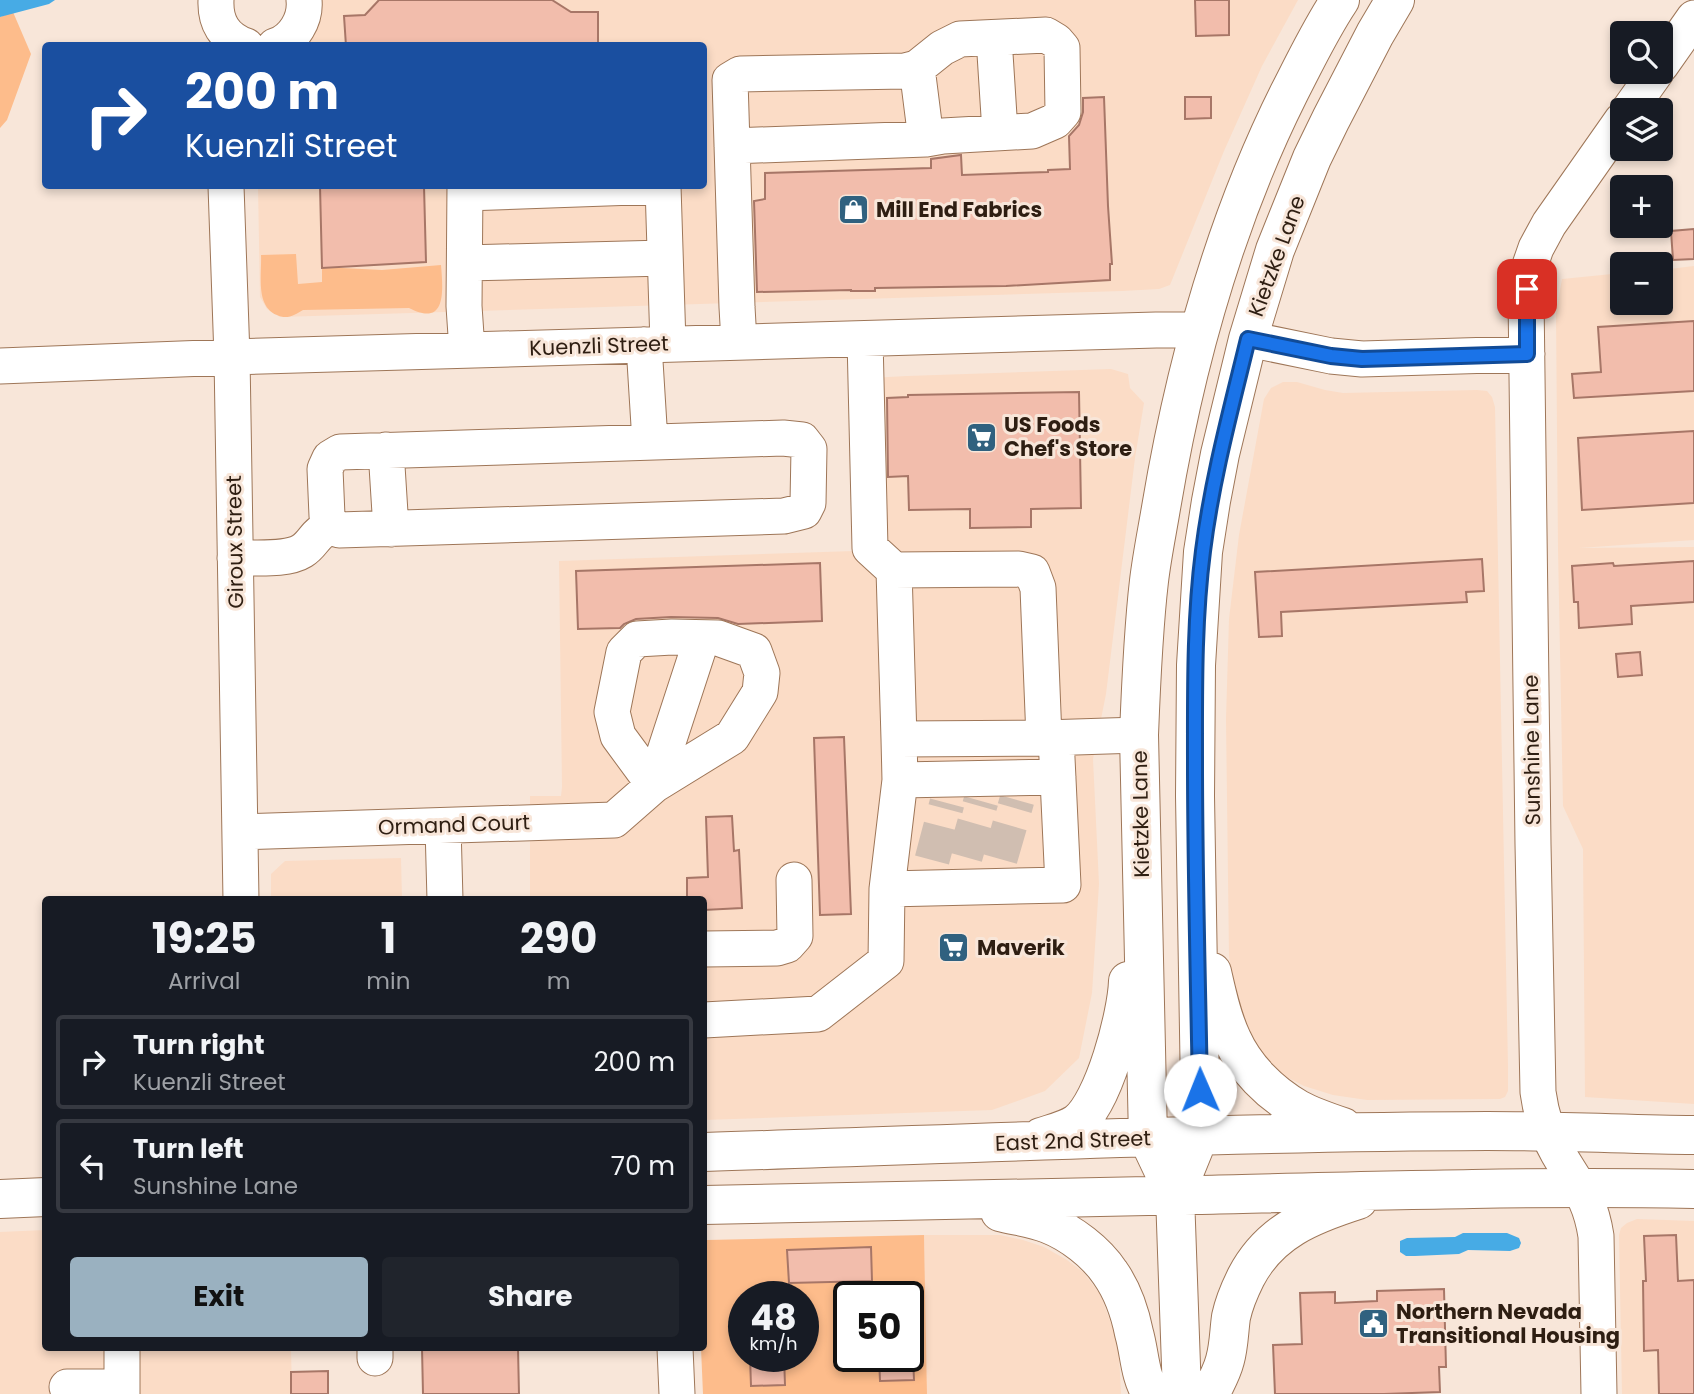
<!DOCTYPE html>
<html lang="en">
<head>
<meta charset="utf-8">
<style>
  :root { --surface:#171b24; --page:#20242c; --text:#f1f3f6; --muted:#9ea1a6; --line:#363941; --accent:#9ab1c0 }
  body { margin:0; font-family:Poppins,sans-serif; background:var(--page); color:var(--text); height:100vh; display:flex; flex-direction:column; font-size:26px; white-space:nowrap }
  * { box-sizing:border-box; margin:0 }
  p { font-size:23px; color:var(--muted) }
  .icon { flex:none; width:38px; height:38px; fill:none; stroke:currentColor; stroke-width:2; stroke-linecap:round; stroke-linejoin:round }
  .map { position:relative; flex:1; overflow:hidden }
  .panel { position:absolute; left:42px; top:896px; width:665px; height:455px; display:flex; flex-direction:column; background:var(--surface); border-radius:7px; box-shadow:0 4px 10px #0003 }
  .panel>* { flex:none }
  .hud { position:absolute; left:42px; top:42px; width:665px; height:147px; border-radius:7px; box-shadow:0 4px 10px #0003; background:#1a4fa0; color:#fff; overflow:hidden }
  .controls { position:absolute; left:1610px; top:21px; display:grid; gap:14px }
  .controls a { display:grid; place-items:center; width:63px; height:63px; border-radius:7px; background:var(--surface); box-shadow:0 4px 10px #0003; font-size:35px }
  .speed { position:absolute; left:728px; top:1281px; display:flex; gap:14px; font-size:35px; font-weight:700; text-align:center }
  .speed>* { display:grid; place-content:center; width:91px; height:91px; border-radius:50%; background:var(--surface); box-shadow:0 4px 10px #0003; line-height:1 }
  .speed small { font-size:18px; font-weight:400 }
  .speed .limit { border:4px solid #111; border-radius:10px; background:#fff; color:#111 }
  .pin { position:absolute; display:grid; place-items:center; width:60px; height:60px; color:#fff; margin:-30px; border-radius:14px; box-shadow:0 4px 10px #0006 }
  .me { position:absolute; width:77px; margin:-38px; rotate:359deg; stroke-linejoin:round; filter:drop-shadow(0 0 5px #0008) }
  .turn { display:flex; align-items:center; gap:24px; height:147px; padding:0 28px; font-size:32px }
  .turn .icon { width:91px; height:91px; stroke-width:2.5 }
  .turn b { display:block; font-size:49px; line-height:60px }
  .eta { display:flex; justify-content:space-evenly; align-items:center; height:119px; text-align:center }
  .eta b { font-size:42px; font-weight:700; line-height:49px }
  .button { display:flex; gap:14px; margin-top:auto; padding:14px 28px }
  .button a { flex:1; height:80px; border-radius:7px; background:var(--accent); color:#111; font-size:28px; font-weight:700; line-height:80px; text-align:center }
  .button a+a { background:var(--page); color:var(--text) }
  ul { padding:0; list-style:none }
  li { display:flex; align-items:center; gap:21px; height:94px; margin:0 14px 10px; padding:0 14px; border:4px solid var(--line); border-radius:7px }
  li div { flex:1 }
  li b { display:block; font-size:26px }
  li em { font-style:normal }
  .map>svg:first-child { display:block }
  .built { fill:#fbdcc6 }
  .green { fill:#fdbc8b; fill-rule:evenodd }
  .water { fill:#47abe5 }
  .building { fill:#f2bdac; stroke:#a77667; stroke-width:2 }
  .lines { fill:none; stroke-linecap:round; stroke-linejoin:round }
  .minor-tunnel { stroke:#d0beb1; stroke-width:35; stroke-dasharray:35 18; stroke-linecap:butt }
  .minor-casing { stroke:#9e7658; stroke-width:37 }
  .major-casing { stroke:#9e7658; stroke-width:40 }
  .minor { stroke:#fff; stroke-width:35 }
  .major { stroke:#fff; stroke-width:38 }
  .route-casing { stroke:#114b97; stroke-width:18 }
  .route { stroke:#1a73e8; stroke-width:12 }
  .labels { text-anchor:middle; stroke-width:6; stroke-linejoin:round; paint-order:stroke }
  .poi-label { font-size:21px; font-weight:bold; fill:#2e1e12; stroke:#f8e6d9; text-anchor:start }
  .street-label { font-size:21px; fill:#2e1e12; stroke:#f8e6d9 }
</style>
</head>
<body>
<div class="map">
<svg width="1694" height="1394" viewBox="0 0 1694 1394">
  <rect width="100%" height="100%" fill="#f8e6d9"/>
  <path class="built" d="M318,0H1298L1262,66L1224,151L1170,285L1159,289L1122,291L280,317L267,309L260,297L258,186H704V46L303,45Z
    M1694,266V540L1579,548L1694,547V1104L1585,1097L1583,849L1563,806L1558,549L1556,312L1562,279L1622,273V303H1661V270Z
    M1111,369L1128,374L1130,388L1144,403L1135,458L1106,694L1093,759L1099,884L1092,993L1079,1058L1045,1091L992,1110L704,1120V900H530V796H561L562,787L559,561L854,551L851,379L907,376Z
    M1283,382H1297L1325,390L1343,393L1477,390L1487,391L1492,397L1495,407L1508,1067V1091L1505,1097L1500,1099L1367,1100L1333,1095L1304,1086L1279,1073L1265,1058L1249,1034L1233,983L1229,956L1226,719L1229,619L1239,535L1264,399L1271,388Z
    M401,858L402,899H271V874L285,861Z
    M1637,1219L1694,1221V1394H1622L1619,1235L1621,1228L1627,1223Z
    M45,1230L46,1348H291L292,1394H0V1232Z
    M924,1235H1000L1023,1240L1044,1247L1067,1260L1083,1272L1100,1294L1114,1331L1119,1354L1121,1394H927Z"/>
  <path class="green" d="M13,12L31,54L7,120L0,128V17Z
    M296,254L298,284L322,282V267L382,270L441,265C443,290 447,328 409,308L303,310C295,315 287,320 277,315C255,306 262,274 261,255Z
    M924,1235L927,1394H703L701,1348H704V1244L707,1240ZM744,1297H803V1356H744ZM849,1297H908V1356H849Z"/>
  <path class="water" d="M0,0H55L49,4L0,17Z
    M1463,1233H1507L1519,1238L1521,1243L1519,1248L1510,1251L1468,1250L1459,1254L1415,1256H1406L1400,1252V1241L1407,1238L1455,1237Z"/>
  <path class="building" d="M379,0H552L571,12H598V46H346L344,16L365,15Z
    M1195,0H1229V35L1196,36Z
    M1104,97L1108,206L1112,264H1110V280L1006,286L875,288V291H851V290L757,292L754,201L765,199V173L931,168V159L961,155L962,175L1048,172V170L1070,169L1069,136L1079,125L1083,112V98Z
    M1185,97H1211V118L1185,119Z
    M320,186H424L426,262L322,268Z
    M1694,229V259L1673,260L1671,231Z
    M1694,321V391L1574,398L1572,374L1601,372L1598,327Z
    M1079,392L1081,508L1031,509V527L970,528V509L909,510L908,476L888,477L887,398L908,397V395Z
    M1694,431V503L1582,510L1578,438Z
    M1482,559L1484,591L1466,592L1467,602L1281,612L1282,636L1259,637L1255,572Z
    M1694,561V602L1631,606L1632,624L1579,628L1578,602H1574L1572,566L1613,563L1614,566Z
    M820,563L822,621L738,624L718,618L671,617L636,619L624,624L620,628L578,629L576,571Z
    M1640,652L1642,675L1618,677L1616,654Z
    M844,737L851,914L820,915L814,738Z
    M732,816L734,851L739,850L742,908L704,910V900H687V878L708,877L706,817Z
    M1676,1235L1678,1281L1694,1280V1394H1659L1658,1350L1644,1351L1643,1281H1646L1644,1236Z
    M871,1247L872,1281L789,1283L787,1250Z
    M1444,1289L1446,1367H1439L1440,1392L1384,1394H1275L1273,1345L1302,1344L1300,1293L1335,1292V1303L1377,1301V1291Z
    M422,1348H518L519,1394H423Z
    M750,1356H784L785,1385L751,1386Z
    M879,1356H913L914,1380L880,1381Z
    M328,1371V1394H291V1372Z"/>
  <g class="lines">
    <path class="minor-tunnel" d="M965,857L981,801
      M1000,859L1017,800
      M932,860L947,803"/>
    <defs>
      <path id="minor" d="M216,0C215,22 224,38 246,46
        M994,38L1000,132
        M275,46C294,40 306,19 304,0
        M1661,65L1694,18
        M917,68L926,139
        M1629,110L1656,72
        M732,146L926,139L943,136L1032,131L1055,121L1063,112L1062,48L1056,41L1046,35L960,39L942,48L917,68L905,71L740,74L730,80L737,307L739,342
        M226,186L232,357L241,900
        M465,186L464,306L467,350
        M663,186L668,344
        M465,193L663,186
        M465,263L665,258
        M865,339L870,548L894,570L1019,569L1032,572L1038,588L1044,738L1139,735
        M1248,339L1331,356L1362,359L1527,354
        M644,345L650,442
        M0,366L232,357L1156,330H1199
        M783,438L802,440L809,449L808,503L804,511L784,516L339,530L332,527L327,516L325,469L330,458L340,452Z
        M386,450L391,529
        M235,558C254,557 286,561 302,551C315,543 314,532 332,527
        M894,570L899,739L1044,738
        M900,780L1058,777
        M654,785L702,638
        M443,826L445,900
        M240,832L614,820L654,785L732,737L760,692L762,673L754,651L718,638L672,637L637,639L624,652L612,712L618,736L654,785
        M887,889L1063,885L1056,737
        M704,949L777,948L787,945L795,936L794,880
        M704,1020L818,1014L886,961L887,889L900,780L899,739
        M122,1348V1394
        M375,1348V1358
        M675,1348L677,1394
        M67,1387H122
        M1599,1394L1596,1236C1590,1197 1577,1186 1558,1153C1547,1134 1541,1114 1538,1092L1533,844L1526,297L1528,271L1536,248L1549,224L1622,120"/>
      <path id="major" d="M1212,972C1217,994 1222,1018 1232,1039C1245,1068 1270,1093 1298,1109C1311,1116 1328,1122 1343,1127
        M1041,1137C1053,1133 1067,1130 1077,1123C1104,1103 1127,1014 1128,981
        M704,1152C965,1144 1226,1132 1487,1131C1556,1131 1625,1134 1694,1135
        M1175,1195L1199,1136L1200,1090L1195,796L1196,665L1203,552L1211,501L1220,454L1248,339L1275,250L1312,158L1331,119L1375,34L1395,0
        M0,1199L46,1197
        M704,1205C868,1203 1032,1199 1196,1195C1362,1191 1528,1186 1694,1189
        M1000,1212C1016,1216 1033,1218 1048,1224C1071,1233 1096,1252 1110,1273C1122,1290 1130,1313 1134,1333C1140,1354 1139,1374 1151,1394
        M1182,1394L1175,1195L1148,1138L1139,735C1141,683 1143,632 1149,581C1152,556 1157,532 1161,508C1185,365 1224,223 1289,93C1305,62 1320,30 1340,0
        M1210,1394C1216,1383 1222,1372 1225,1360C1229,1346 1229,1331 1231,1317C1234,1303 1240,1289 1246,1277C1270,1231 1311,1215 1358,1200"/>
    </defs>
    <use href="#minor" class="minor-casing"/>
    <use href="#major" class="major-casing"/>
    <use href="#minor" class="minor"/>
    <use href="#major" class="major"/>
  </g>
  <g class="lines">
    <defs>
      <path id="route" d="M1200,1090C1198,981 1195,872 1195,762C1195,692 1194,621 1203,551C1212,479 1231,409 1248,339L1331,356L1362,359L1527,354V289"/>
    </defs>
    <use href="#route" class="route-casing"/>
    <use href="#route" class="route"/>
  </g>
  <defs>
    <symbol id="shop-square" viewBox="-11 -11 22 22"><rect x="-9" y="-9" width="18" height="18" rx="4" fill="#30617f" stroke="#f8e6d9"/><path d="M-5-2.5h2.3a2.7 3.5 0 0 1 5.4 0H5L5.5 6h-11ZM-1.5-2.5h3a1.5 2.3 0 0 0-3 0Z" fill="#fff"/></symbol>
    <symbol id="supermarket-square" viewBox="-11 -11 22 22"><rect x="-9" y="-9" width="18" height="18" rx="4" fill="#30617f" stroke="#f8e6d9"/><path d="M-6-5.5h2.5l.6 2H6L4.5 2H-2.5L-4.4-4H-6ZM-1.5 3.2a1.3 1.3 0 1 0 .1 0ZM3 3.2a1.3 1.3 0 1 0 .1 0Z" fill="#fff"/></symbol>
    <symbol id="civic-square" viewBox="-11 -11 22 22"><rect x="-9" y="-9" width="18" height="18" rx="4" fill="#30617f" stroke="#f8e6d9"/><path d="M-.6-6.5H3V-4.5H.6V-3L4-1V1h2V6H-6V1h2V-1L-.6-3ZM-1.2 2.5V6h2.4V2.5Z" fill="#fff"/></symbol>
  </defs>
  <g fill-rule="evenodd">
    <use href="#shop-square" x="836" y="192" width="35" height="35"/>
    <use href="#supermarket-square" x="964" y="420" width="35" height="35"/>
    <use href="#supermarket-square" x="936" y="930" width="35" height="35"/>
    <use href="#civic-square" x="1356" y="1306" width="35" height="35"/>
  </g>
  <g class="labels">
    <g class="poi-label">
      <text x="876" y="217">Mill End Fabrics</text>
      <text x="1004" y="432">US Foods<tspan x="1004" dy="24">Chef's Store</tspan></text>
      <text x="977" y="955">Maverik</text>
      <text x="1396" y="1319">Northern Nevada<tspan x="1396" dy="24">Transitional Housing</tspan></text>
    </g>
    <g class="street-label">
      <text transform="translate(1277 256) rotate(-70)" y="7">Kietzke Lane</text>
      <text transform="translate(599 346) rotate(-2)" y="7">Kuenzli Street</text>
      <text transform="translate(235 542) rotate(-91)" y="7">Giroux Street</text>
      <text transform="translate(1532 750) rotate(-91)" y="7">Sunshine Lane</text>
      <text transform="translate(1141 814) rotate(-91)" y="7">Kietzke Lane</text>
      <text transform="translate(454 825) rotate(-2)" y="7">Ormand Court</text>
      <text transform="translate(1073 1141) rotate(-2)" y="7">East 2nd Street</text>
    </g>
  </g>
</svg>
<div class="controls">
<a><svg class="icon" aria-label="search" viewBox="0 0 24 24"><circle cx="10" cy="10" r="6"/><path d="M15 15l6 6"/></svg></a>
<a><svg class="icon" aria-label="layers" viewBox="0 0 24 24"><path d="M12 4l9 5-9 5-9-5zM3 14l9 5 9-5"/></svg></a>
<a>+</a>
<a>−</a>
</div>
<div class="speed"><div>48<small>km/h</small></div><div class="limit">50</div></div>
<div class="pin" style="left:1527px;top:289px;background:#d93025"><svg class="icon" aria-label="arrive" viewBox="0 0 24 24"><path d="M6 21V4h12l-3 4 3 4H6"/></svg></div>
<svg class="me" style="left:1200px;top:1090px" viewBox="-20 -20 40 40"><circle r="19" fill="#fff"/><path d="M0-13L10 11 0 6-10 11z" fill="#1a73e8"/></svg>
<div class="hud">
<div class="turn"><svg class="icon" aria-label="right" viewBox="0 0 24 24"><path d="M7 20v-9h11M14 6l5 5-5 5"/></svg><div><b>200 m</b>Kuenzli Street</div></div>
</div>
<section class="panel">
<div class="eta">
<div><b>19:25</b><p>Arrival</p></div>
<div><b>1</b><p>min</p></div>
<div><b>290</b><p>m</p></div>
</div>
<ul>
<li><svg class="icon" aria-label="right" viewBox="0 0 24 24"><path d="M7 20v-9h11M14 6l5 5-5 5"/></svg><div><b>Turn right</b><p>Kuenzli Street</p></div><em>200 m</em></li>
<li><svg class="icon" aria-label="left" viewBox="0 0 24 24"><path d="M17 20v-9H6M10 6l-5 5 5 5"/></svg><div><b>Turn left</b><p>Sunshine Lane</p></div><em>70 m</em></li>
</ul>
<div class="button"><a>Exit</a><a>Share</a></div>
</section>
</div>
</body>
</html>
